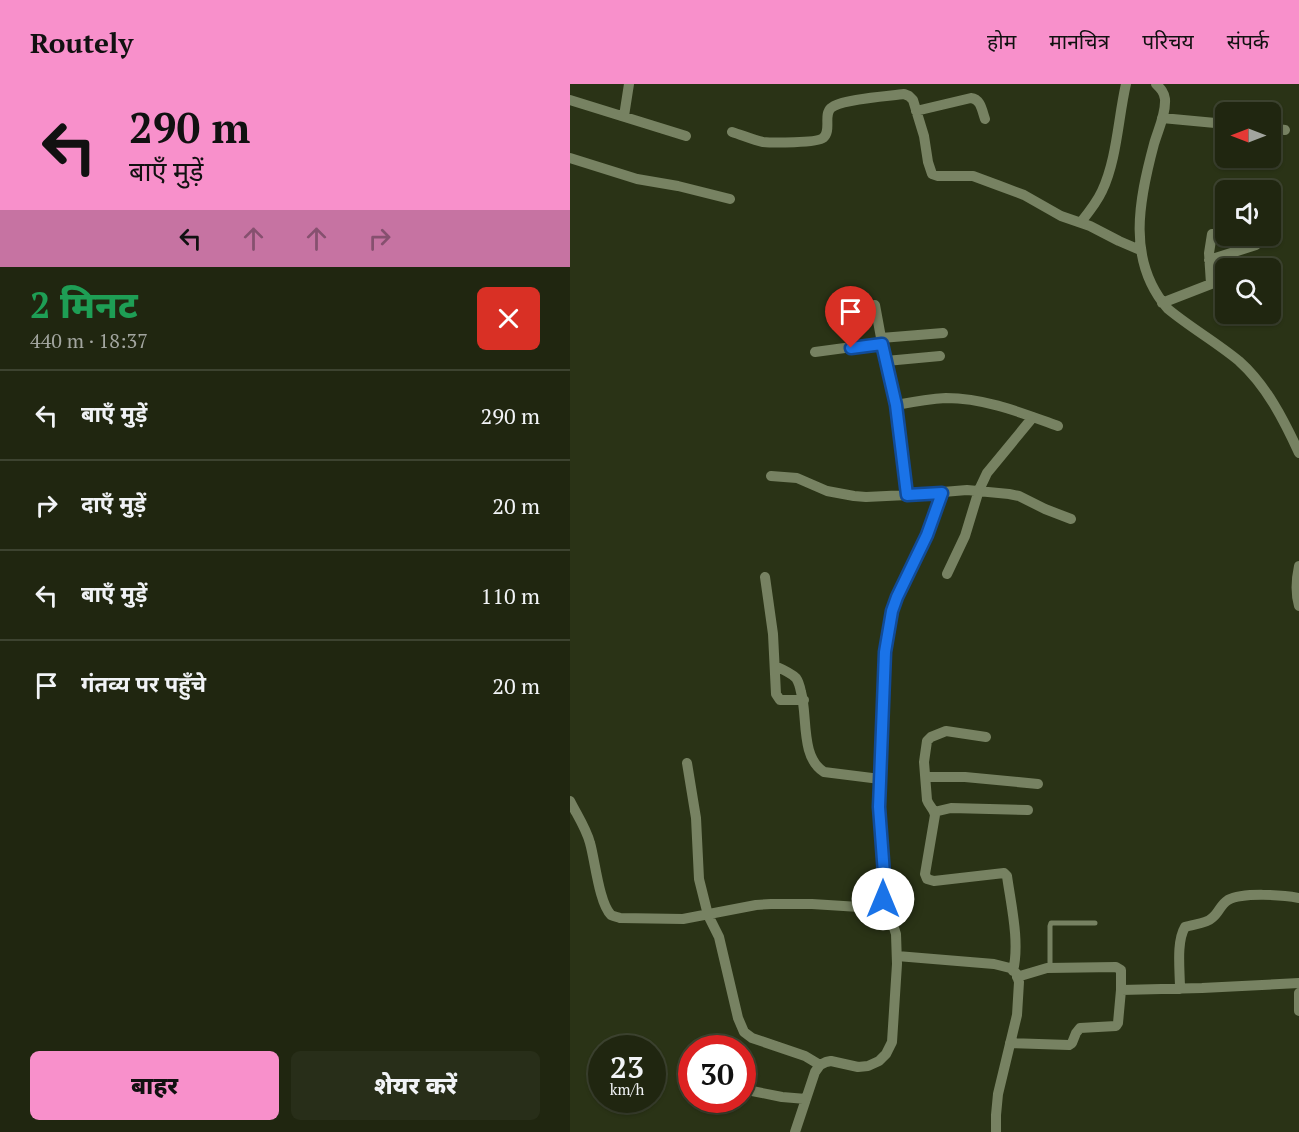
<!DOCTYPE html>
<html lang="hi">
<head>
<meta charset="utf-8">
<style>
  :root { --surface:#202610; --page:#282e19; --text:#f1f3f6; --muted:#a2a59f; --line:#3d4330; --accent:#f890cb }
  body { margin:0; font-family:"PT Serif","Noto Sans Devanagari",serif; background:var(--page); color:var(--text); height:100vh; display:flex; flex-direction:column; font-size:22px; white-space:nowrap }
  * { box-sizing:border-box; margin:0 }
  p { font-size:20px; color:var(--muted) }
  .icon { flex:none; width:33px; height:33px; fill:none; stroke:currentColor; stroke-width:2; stroke-linecap:round; stroke-linejoin:round }
  .map { position:relative; flex:1; overflow:hidden }
  .side { display:flex; flex-direction:column; background:var(--surface); width:570px }
  .side>* { flex:none }
  .hud { background:#f890cb; color:#111; overflow:hidden }
  .needle { width:39px; rotate:270deg }
  .fabs { position:absolute; left:645px; top:18px; display:grid; gap:12px }
  .fabs a { display:grid; place-items:center; width:66px; height:66px; border-radius:9px; background:var(--surface); box-shadow:0 2px 4px #0004,0 0 0 2px var(--line); font-size:30px }
  .speed { position:absolute; left:18px; top:951px; display:flex; gap:12px; font-size:30px; font-weight:700; text-align:center }
  .speed>* { display:grid; place-content:center; width:78px; height:78px; border-radius:50%; background:var(--surface); box-shadow:0 2px 4px #0004,0 0 0 2px var(--line); line-height:1 }
  .speed small { font-size:15px; font-weight:400 }
  .speed .limit { border:9px solid #d22; background:#fff; color:#111 }
  .pin { position:absolute; display:grid; place-items:center; width:51px; height:51px; color:#fff; margin:-62px -26px; border-radius:50% 50% 50% 0; rotate:-45deg; box-shadow:0 0 6px #0007 }
  .pin .icon { rotate:45deg }
  .me { position:absolute; width:66px; margin:-33px; rotate:0deg; stroke-linejoin:round; filter:drop-shadow(0 0 4px #0008) }
  .turn { display:flex; align-items:center; gap:21px; height:126px; padding:0 30px; font-size:27px }
  .turn .icon { width:78px; height:78px; stroke-width:2.5 }
  .turn b { display:block; font-size:42px; line-height:51px }
  .lanes { display:flex; align-items:center; height:57px; padding:0 30px; background:#0003; justify-content:center; gap:30px; direction:ltr }
  .lanes .off { opacity:.35 }
  .round { display:grid; place-items:center; flex:none; width:63px; height:63px; border-radius:9px; background:var(--page) }
  .headline { display:flex; align-items:center; justify-content:space-between; height:102px; padding:0 30px }
  h1 { font-size:36px; font-weight:800; line-height:45px; color:#1e9e55 }
  .cta { display:flex; gap:12px; margin-top:auto; padding:12px 30px }
  .cta a { flex:1; height:69px; border-radius:9px; background:var(--accent); color:#111; font-size:24px; font-weight:800; line-height:69px; text-align:center }
  .cta a+a { background:var(--page); color:var(--text) }
  ul { padding:0; list-style:none }
  li { display:flex; align-items:center; gap:18px; height:90px; padding:0 30px; border-top:2px solid var(--line) }
  li div { flex:1 }
  li b { display:block; font-size:22px }
  li em { font-style:normal }
  header { display:flex; align-items:center; gap:36px; box-sizing:border-box; height:84px; padding:0 30px; background:var(--accent); color:#111 }
  header strong { font-size:28px }
  nav { display:flex; gap:33px; margin-inline-start:auto; font-size:21px }
  main { display:flex; flex:1; min-height:0 }
  .map>svg:first-child { display:block }
  .lines { fill:none; stroke-linecap:round; stroke-linejoin:round }
  .service { stroke:#778262; stroke-width:5 }
  .minor { stroke:#778262; stroke-width:10 }
  .route-casing { stroke:#114b97; stroke-width:15 }
  .route { stroke:#1a73e8; stroke-width:10 }
</style>
</head>
<body>
<header>
<strong>Routely</strong>
<nav><a>होम</a><a>मानचित्र</a><a>परिचय</a><a>संपर्क</a></nav>
</header>
<main>
<section class="side">
<div class="hud">
<div class="turn"><svg class="icon" aria-label="left" viewBox="0 0 24 24"><path d="M17 20v-9H6M10 6l-5 5 5 5"/></svg><div><b>290 m</b>बाएँ मुड़ें</div></div>
<div class="lanes"><svg class="icon" aria-label="left" viewBox="0 0 24 24"><path d="M17 20v-9H6M10 6l-5 5 5 5"/></svg><svg class="icon off" aria-label="ahead" viewBox="0 0 24 24"><path d="M12 20V5M6 11l6-6 6 6"/></svg><svg class="icon off" aria-label="ahead" viewBox="0 0 24 24"><path d="M12 20V5M6 11l6-6 6 6"/></svg><svg class="icon off" aria-label="right" viewBox="0 0 24 24"><path d="M7 20v-9h11M14 6l5 5-5 5"/></svg></div>
</div>
<div class="headline"><div><h1>2 मिनट</h1><p>440 m · 18:37</p></div><a class="round" style="background:#d93025;color:#fff"><svg class="icon" aria-label="close" viewBox="0 0 24 24"><path d="M6 6l12 12M18 6L6 18"/></svg></a></div>
<ul>
<li><svg class="icon" aria-label="left" viewBox="0 0 24 24"><path d="M17 20v-9H6M10 6l-5 5 5 5"/></svg><div><b>बाएँ मुड़ें</b></div><em>290 m</em></li>
<li><svg class="icon" aria-label="right" viewBox="0 0 24 24"><path d="M7 20v-9h11M14 6l5 5-5 5"/></svg><div><b>दाएँ मुड़ें</b></div><em>20 m</em></li>
<li><svg class="icon" aria-label="left" viewBox="0 0 24 24"><path d="M17 20v-9H6M10 6l-5 5 5 5"/></svg><div><b>बाएँ मुड़ें</b></div><em>110 m</em></li>
<li><svg class="icon" aria-label="arrive" viewBox="0 0 24 24"><path d="M6 21V4h12l-3 4 3 4H6"/></svg><div><b>गंतव्य पर पहुँचे</b></div><em>20 m</em></li>
</ul>
<div class="cta"><a>बाहर</a><a>शेयर करें</a></div>
</section>
<div class="map">
<svg width="729" height="1048" viewBox="0 0 729 1048">
  <rect width="100%" height="100%" fill="#2a3316"/>
  <g class="lines">
    <path class="service" d="M480,884V842L481,839H525"/>
    <path class="minor" d="M586,0C591,5 594,8 595,15C596,30 588,46 584,60C569,116 556,177 598,225C621,244 646,258 669,277C696,301 714,336 729,369
      M0,16L116,52
      M346,27L401,14C411,15 412,27 415,35
      M54,32L59,0
      M592,34L656,40
      M700,44L715,46
      M162,48C172,51 183,56 193,58C202,59 247,59 253,54C262,47 253,31 261,24C270,15 320,12 334,10L339,12L343,16L354,52L358,78L362,90L368,92H403L430,102L454,111L491,132L520,142L549,157L570,166
      M0,74L67,95L108,102L160,115
      M511,138C519,128 527,118 532,107C547,75 548,35 556,0
      M639,176L686,161
      M592,219L641,200L639,169L642,150
      M305,221L312,259L326,321L337,411L397,406L439,410L449,412L475,425L501,435
      M311,254L373,249
      M245,268L312,259
      M316,277L370,272
      M326,321C342,318 359,315 376,314C415,314 452,329 488,342
      M201,392L227,394L257,407L284,412L296,413L337,411
      M729,482C726,496 725,508 729,522
      M377,490L395,452L409,406L417,389L463,333
      M195,493L203,550L206,610L210,616H234
      M205,582C212,585 221,589 226,594C229,598 230,603 231,608C238,632 230,673 254,688L310,695
      M416,653L376,647L361,653L357,657L354,678L357,716C359,722 364,725 365,731L355,790L357,795L364,797L434,789L437,792C441,821 450,858 443,887
      M117,679L126,734L129,795L138,831L149,853L168,934L174,948L182,954L235,972L250,981
      M356,693H395L468,700
      M0,717C7,731 16,744 20,759C25,776 29,819 41,831C43,832 47,833 50,834L113,835L186,821L201,820H242L305,824L316,829L321,835L326,850L327,880L322,958L316,970L309,977L298,982L288,983L261,977L256,978L250,981L245,988L225,1048
      M364,728L381,724L458,726
      M312,827L314,803L309,723L315,568L319,544L327,513L357,451L372,409
      M327,872L424,880L440,884L446,889L449,898L447,931L428,1010L426,1031V1048
      M447,893L477,884L546,883L551,886V906L632,904L729,899
      M610,905C610,887 606,858 615,843C623,840 636,840 642,834C649,829 650,821 658,816C673,808 713,811 729,814
      M729,909V927
      M440,959L499,961L502,959L506,949L510,944L546,942L548,939L551,906
      M172,1005L212,1013L236,1015"/>
  </g>
  <g class="lines">
    <defs>
      <path id="route" d="M281,264L312,260L326,321L337,411L372,409L357,451L327,513L322,527L315,568L309,723L314,790L313,815"/>
    </defs>
    <use href="#route" class="route-casing"/>
    <use href="#route" class="route"/>
  </g>
</svg>
<div class="fabs">
<a><svg class="needle" viewBox="-14 -14 28 28"><path d="M0-13l5 13h-10z" fill="#e53935"/><path d="M0 13l5-13h-10z" fill="#a2a59f"/></svg></a>
<a><svg class="icon" aria-label="sound" viewBox="0 0 24 24"><path d="M4 9h4l5-4v14l-5-4H4zM17 9q2 3 0 6"/></svg></a>
<a><svg class="icon" aria-label="search" viewBox="0 0 24 24"><circle cx="10" cy="10" r="6"/><path d="M15 15l6 6"/></svg></a>
</div>
<div class="speed"><div>23<small>km/h</small></div><div class="limit">30</div></div>
<div class="pin" style="left:281px;top:264px;background:#d93025"><svg class="icon" aria-label="arrive" viewBox="0 0 24 24"><path d="M6 21V4h12l-3 4 3 4H6"/></svg></div>
<svg class="me" style="left:313px;top:815px" viewBox="-20 -20 40 40"><circle r="19" fill="#fff"/><path d="M0-13L10 11 0 6-10 11z" fill="#1a73e8"/></svg>
</div>
</main>
</body>
</html>
